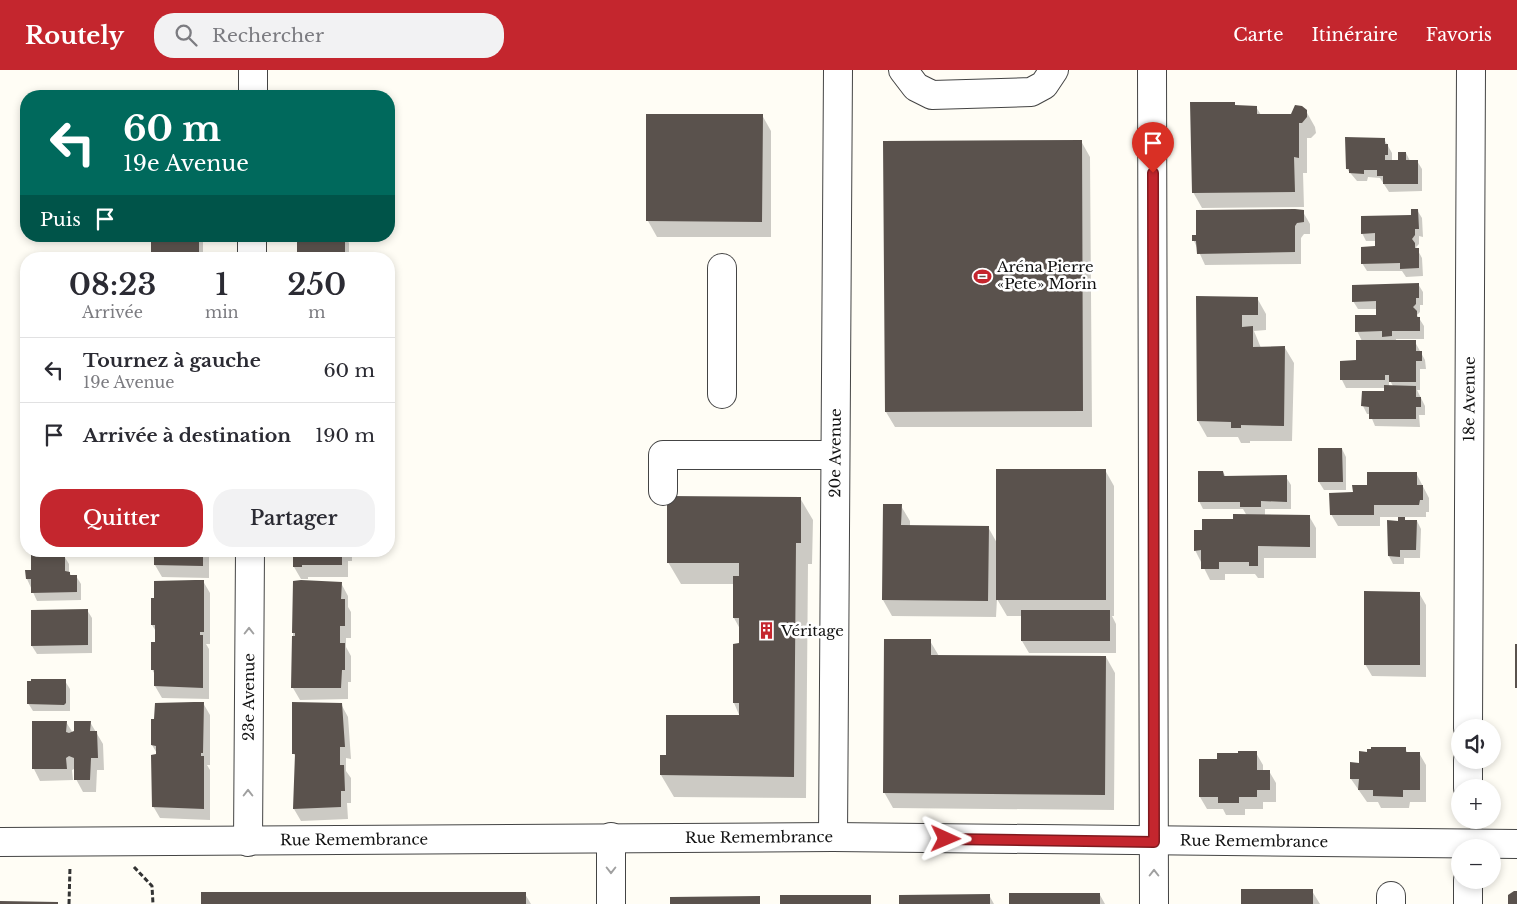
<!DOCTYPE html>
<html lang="fr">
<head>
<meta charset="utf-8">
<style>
  :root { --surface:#fff; --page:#f2f2f3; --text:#2b2b33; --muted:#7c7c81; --line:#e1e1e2; --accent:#c4262e }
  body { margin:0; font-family:"Libre Baskerville",serif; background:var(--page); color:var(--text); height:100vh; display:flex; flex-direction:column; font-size:19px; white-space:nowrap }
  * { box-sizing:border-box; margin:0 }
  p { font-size:16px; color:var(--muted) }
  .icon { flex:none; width:28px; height:28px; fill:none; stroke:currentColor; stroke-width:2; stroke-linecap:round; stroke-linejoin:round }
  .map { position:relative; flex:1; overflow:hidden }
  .panel { position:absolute; left:20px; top:182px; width:375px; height:305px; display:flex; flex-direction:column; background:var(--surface); border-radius:20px; box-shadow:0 2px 8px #0003 }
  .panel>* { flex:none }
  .guide { position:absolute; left:20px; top:20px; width:375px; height:152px; border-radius:20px; box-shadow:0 2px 8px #0003; background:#00695c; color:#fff; overflow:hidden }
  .tools { position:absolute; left:1451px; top:649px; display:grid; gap:10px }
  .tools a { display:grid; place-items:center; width:50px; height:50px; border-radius:50%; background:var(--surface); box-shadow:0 2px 8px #0003; font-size:25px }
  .pin { position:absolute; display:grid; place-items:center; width:42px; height:42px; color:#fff; margin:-51px -21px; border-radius:50% 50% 50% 0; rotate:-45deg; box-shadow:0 0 5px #0007 }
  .pin .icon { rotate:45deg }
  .me { position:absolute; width:55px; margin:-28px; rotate:91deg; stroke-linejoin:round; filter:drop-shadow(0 0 4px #0008) }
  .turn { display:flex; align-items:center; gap:18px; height:105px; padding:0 20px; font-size:22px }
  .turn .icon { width:65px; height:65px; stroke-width:2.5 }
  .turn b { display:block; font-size:35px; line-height:42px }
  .then { display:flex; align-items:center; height:48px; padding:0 20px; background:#0003; gap:10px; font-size:19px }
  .eta { display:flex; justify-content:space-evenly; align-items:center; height:85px; text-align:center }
  .eta b { font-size:30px; font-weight:600; line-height:35px }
  .cta { display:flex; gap:10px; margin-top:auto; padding:10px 20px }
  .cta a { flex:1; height:58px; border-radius:20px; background:var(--accent); color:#fff; font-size:20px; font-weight:600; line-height:58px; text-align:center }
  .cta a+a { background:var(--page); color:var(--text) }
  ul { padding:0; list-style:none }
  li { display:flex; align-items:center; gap:15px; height:65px; padding:0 20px; border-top:1px solid var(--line) }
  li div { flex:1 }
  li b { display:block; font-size:19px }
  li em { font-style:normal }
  header { display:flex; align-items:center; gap:30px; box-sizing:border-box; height:70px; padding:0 25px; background:var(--accent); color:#fff }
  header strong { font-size:24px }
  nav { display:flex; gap:28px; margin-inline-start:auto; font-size:18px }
  .search { width:350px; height:45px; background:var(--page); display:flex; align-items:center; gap:12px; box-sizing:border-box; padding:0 18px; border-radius:20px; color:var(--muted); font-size:19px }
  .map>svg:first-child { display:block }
  .shadow { fill:#0003; fill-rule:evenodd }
  .building { fill:#5a524d }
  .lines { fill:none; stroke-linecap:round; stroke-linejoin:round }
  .minor-casing { stroke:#444; stroke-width:30 }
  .path { stroke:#333; stroke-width:3; stroke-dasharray:5 2.5; stroke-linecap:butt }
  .minor { stroke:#fff; stroke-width:28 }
  .oneway { stroke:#a0a0a0 }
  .route-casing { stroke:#7f191e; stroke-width:12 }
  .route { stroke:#c4262e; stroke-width:9 }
  .labels { text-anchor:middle; stroke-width:5; stroke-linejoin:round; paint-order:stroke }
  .poi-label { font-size:15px; fill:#111; stroke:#fff; text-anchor:start }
  .street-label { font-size:15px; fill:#111; stroke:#fff }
</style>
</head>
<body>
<header>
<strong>Routely</strong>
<div class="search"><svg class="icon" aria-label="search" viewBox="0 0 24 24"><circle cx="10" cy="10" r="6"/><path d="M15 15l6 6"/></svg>Rechercher</div>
<nav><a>Carte</a><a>Itinéraire</a><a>Favoris</a></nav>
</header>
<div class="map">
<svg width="1517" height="834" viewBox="0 0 1517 834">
  <rect width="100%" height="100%" fill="#fffdf5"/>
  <path class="shadow" d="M294,21L338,22L341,26H292Z
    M1236,36L1256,37L1261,45H1291L1306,41L1315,57L1316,63L1311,68H1307V103H1303L1304,137L1202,138L1193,122Z
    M648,45H762L771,61V167H657L648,151Z
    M1347,68L1384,69L1392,83V91H1399L1406,83L1410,91H1417L1422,99V121L1389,122L1380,108L1368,107L1367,111H1357L1347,99Z
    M1081,71L1090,87L1092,357H895L886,342Z
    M23,136H26V162L23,156Z
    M1417,140L1422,148L1423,167L1419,166V174L1416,177L1422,188L1423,206L1406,207L1402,201H1367L1362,193L1376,178V171H1366L1362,163L1412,147Z
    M1303,142L1310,154V164H1304L1301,168V194L1205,195L1194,171Z
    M35,166H73L36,168Z
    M152,166H207V172H203V189H152Z
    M295,166H345L349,173V189H298V172Z
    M1418,214L1423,222V235H1420V242L1417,245L1424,256V269H1396V272H1415L1425,290L1426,299H1420V320H1417L1425,336V345H1419L1420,357L1375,356L1370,344H1367L1363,336L1386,322V318H1346L1342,310L1357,292L1362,271L1357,261L1377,246V239H1358L1353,231ZM1389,309L1393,316H1389Z
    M1197,227L1257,228L1266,244V260L1254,261L1261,278H1285L1294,293L1292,371H1250V373H1241L1238,367H1207L1198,351Z
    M1342,379L1346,387V420H1324L1319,412Z
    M1105,400L1114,416V546H1112L1116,554V583H1029L1022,571L1023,546H1007L997,529L996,547L892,546L883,530L884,436H901L910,451V456L988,457L997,473Z
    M1223,402L1226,407H1286L1291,415V439H1265V446H1309L1316,458V488H1264V508H1258L1255,504H1225V510H1210L1195,480L1203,461L1247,446L1243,439H1203L1199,431Z
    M1416,403L1429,428V442H1426V447H1403L1406,452L1417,451L1421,459L1420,488H1404V494H1393L1389,486L1388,452H1399V447H1380V456H1338L1331,444L1354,423L1369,416Z
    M800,428L813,450L812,494H808L806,728L674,727L661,705L667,686L740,647L734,633L740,559L734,548V514H681L668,492Z
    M153,481H209V508L162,507L155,495Z
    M294,481H352V491H348V507H308V509H301L294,497Z
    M64,486L69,494V503L72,506H76L81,514V530L37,531L27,509L32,501Z
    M203,511L210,523V574H206L209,579V629L162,628L155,616V605L152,599L157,563L152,555Z
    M341,513L348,526V537L351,542V568H346V577L351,586V612H348V629L300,630L293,618V563Z
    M1419,523L1426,535V607L1372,606L1365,594Z
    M87,540L92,548V583L37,584L32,576Z
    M930,571L939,586L1106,587L1115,603L1114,740L893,738L884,722Z
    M65,611L70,619V641H33L28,633Z
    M203,633L210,645V695H207L210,700V750L160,748L153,736L158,685L152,675Z
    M341,634L348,647L351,689L346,688V701L351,708V733H347L348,749L301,751L294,739L296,687L294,684Z
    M66,652L73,663L90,652L103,674L104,700H97L96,722H83L76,709V698L72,700L73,710L40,711L34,699Z
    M1405,678L1408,684L1419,683L1426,695V732H1410L1409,738H1381L1378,732H1367L1351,709L1360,694L1373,680Z
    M1256,683L1263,695V701H1269L1276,713V732H1263V739H1245V745H1226L1223,739H1207L1200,727V691H1219Z
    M1312,821L1320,834H1242Z
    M525,824L531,834H202Z
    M989,825L994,834H900Z
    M1100,825L1105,834H1010Z"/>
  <path class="building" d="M293,20H339V26H291Z
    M1190,32H1235V35L1257,36V44H1291L1295,35L1302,36L1307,40V47L1302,53H1299V88L1294,87L1295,122L1192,123Z
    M646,44H763L762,152L646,151Z
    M1345,67L1385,68V74H1388V85H1385V90H1398V82H1406V90H1418V114H1383V106H1377V100H1364V104L1349,103V99H1346Z
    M1082,70L1083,341L885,342L883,71Z
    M22,135H26V157H22Z
    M1295,139L1304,140V152L1297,153L1295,156V182L1197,184L1196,171H1192V165H1196V140Z
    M1411,139H1418L1419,159H1415V165L1412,169L1415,173V178H1419V198L1400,199V193L1361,194V177L1375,176V163L1361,164V146L1411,145Z
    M151,166H199V189H151Z
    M297,166H345V189H297Z
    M1419,213V228H1416V234L1413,237L1417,241V247H1420V261H1392V266L1382,267V261L1355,262V245H1376V231L1352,232V215Z
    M1196,226L1258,227V245H1242V257L1253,256V277L1285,276L1284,356L1241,355V358H1231V352L1197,351Z
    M1356,270H1416V281H1422V291H1416V312H1389V305H1385V310H1340V291L1356,290Z
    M1384,315L1416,316V327H1421V337H1416V349H1369V337L1361,336L1362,321H1384Z
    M1318,378H1342L1343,412H1318Z
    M996,399H1106V530H996Z
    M1198,401H1223L1224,406L1287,405V432L1261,431V437H1240V432H1198Z
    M1367,402H1417V415H1423V430H1420L1419,435H1374V445H1330L1329,423L1353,422L1352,415H1367Z
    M667,426L801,427V473H796L794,707L660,705V685H666V645H739V633H733V574L739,573V548H733V506H739V493H667Z
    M883,434H902L901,455L989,456L988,531L882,530Z
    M1233,444L1310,445V477L1258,476V496H1249V492H1219V499H1201V480L1194,481V460H1202V449H1233Z
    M1398,447H1405V450H1417L1416,480H1400V487L1388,486L1387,450L1398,451Z
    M154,481H203V496L154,495Z
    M293,481H342V495H302V497H293Z
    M65,484V501L70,502V505H77V522L31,523V509H26L25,500H31V485Z
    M195,510H204V562H200V565H203V618L154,616V600H151V572H155V555H151V528H154V511Z
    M301,510L342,512L341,529H345V556H340V573H345V600H342L341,618H291L292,566H295V563H292L293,511Z
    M1364,521L1420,522V595H1364Z
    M88,539V575L31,576V540Z
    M1021,540H1110V571H1021Z
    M884,569H931V585L1106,586L1105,725L883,723Z
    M1515,574H1517V618H1515Z
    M31,609H66V633L64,635L27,634V611H31Z
    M194,632H204L203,683H201V686H204V739L152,737L151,685L156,684V676L151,675V649H154L155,633Z
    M292,632L342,633L345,677H340V695H344L345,721H341V737L293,739L295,684H292Z
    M32,651H67L66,662L69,663L74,661V651H91L90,661H97L98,688H91L90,710H74V688L69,686L66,688L67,699H32Z
    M1371,677H1406V682H1420V720H1403V727L1373,726V720H1358L1359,709H1350V692L1359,693V681L1367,682V679H1371Z
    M1238,681H1257V700H1270V720H1257V727H1239V733H1218V727H1199V689H1217V683H1238Z
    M1241,819H1313V834H1241Z
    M1514,821H1517V834H1508V825Z
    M201,822H526V834H201Z
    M1009,823H1100V834H1009Z
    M990,824V834H899V825Z
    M780,825H871V834H780Z
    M760,826V834H670V827Z
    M0,831L58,832V834H0Z"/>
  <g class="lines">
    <defs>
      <g id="minor">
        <path d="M903,0L916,17L932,25L1031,22L1044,15L1054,0"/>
        <path d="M1152,0L1154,834"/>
        <path d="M253,26V0"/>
        <path d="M252,189V166"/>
        <path d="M722,324V198"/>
        <path d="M663,421V385H835"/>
        <path id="s1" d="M1468,658L1471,0"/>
        <path d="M1468,718V690"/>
        <path d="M611,767V834"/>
        <path id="s2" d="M833,767L838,0"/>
        <path id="s3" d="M0,772L833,767L1517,774"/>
        <path id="s4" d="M248,772L250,481"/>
        <path d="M1391,826V834"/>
        <path d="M1468,834V810"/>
      </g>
    </defs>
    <use href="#minor" class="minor-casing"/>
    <path class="path" d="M134,797L152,816L153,834
      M69,834L70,797"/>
    <use href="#minor" class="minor"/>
  </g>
  <defs><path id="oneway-chevron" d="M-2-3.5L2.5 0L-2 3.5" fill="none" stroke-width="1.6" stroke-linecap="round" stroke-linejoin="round" transform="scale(1.25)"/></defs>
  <g class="oneway">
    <use href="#oneway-chevron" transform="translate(249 561) rotate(-90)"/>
    <use href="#oneway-chevron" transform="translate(248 723) rotate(-90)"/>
    <use href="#oneway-chevron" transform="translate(611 800) rotate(90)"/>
    <use href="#oneway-chevron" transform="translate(1154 803) rotate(-90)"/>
  </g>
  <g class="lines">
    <defs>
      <path id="route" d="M946,769L1154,772L1153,103"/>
    </defs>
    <use href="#route" class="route-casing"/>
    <use href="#route" class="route"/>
  </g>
  <defs>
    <symbol id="stadium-bare" viewBox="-9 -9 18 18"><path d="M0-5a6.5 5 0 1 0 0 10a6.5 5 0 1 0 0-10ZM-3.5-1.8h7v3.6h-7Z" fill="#c4262e" stroke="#fff" stroke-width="2.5" paint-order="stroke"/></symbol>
    <symbol id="building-bare" viewBox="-9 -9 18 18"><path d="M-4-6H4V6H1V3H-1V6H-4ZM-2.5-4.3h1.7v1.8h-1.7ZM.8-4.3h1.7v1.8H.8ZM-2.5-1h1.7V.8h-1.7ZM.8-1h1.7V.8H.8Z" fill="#c4262e" stroke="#fff" stroke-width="2.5" paint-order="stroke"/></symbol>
  </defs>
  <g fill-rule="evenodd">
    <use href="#stadium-bare" x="970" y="194" width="25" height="25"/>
    <use href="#building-bare" x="754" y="548" width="25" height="25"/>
  </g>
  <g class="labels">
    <g class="poi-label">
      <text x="997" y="202">Aréna Pierre<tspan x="997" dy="17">«Pete» Morin</tspan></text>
      <text x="781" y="566">Véritage</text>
    </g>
    <g class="street-label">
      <text dy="5" stroke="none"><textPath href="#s1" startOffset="329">18e Avenue</textPath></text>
      <text dy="5" stroke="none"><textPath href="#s2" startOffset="384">20e Avenue</textPath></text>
      <text dy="5" stroke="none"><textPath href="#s4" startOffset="145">23e Avenue</textPath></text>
      <text dy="5" stroke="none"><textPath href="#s3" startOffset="759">Rue Remembrance</textPath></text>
      <text dy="5" stroke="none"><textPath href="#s3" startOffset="354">Rue Remembrance</textPath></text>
      <text dy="5" stroke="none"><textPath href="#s3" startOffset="1254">Rue Remembrance</textPath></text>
    </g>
  </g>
</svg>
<div class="tools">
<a><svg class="icon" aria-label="sound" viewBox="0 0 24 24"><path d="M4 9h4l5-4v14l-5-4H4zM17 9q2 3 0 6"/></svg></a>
<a>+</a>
<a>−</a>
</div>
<div class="pin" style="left:1153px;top:103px;background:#d93025"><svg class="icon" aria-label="arrive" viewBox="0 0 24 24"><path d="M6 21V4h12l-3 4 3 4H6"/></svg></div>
<svg class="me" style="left:946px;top:769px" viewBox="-20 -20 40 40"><path d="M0-17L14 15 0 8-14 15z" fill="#c4262e" stroke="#fff" stroke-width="4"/></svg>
<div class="guide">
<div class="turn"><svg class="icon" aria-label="left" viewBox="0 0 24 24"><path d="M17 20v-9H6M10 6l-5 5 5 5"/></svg><div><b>60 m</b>19e Avenue</div></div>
<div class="then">Puis<svg class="icon" aria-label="arrive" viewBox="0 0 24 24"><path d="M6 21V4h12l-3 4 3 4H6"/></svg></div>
</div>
<section class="panel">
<div class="eta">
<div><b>08:23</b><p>Arrivée</p></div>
<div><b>1</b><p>min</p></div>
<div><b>250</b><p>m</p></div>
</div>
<ul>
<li><svg class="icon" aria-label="left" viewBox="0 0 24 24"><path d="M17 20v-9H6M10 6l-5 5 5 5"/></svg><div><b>Tournez à gauche</b><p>19e Avenue</p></div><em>60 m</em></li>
<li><svg class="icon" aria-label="arrive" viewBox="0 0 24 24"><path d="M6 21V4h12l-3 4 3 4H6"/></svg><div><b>Arrivée à destination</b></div><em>190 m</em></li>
</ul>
<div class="cta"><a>Quitter</a><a>Partager</a></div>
</section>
</div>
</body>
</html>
